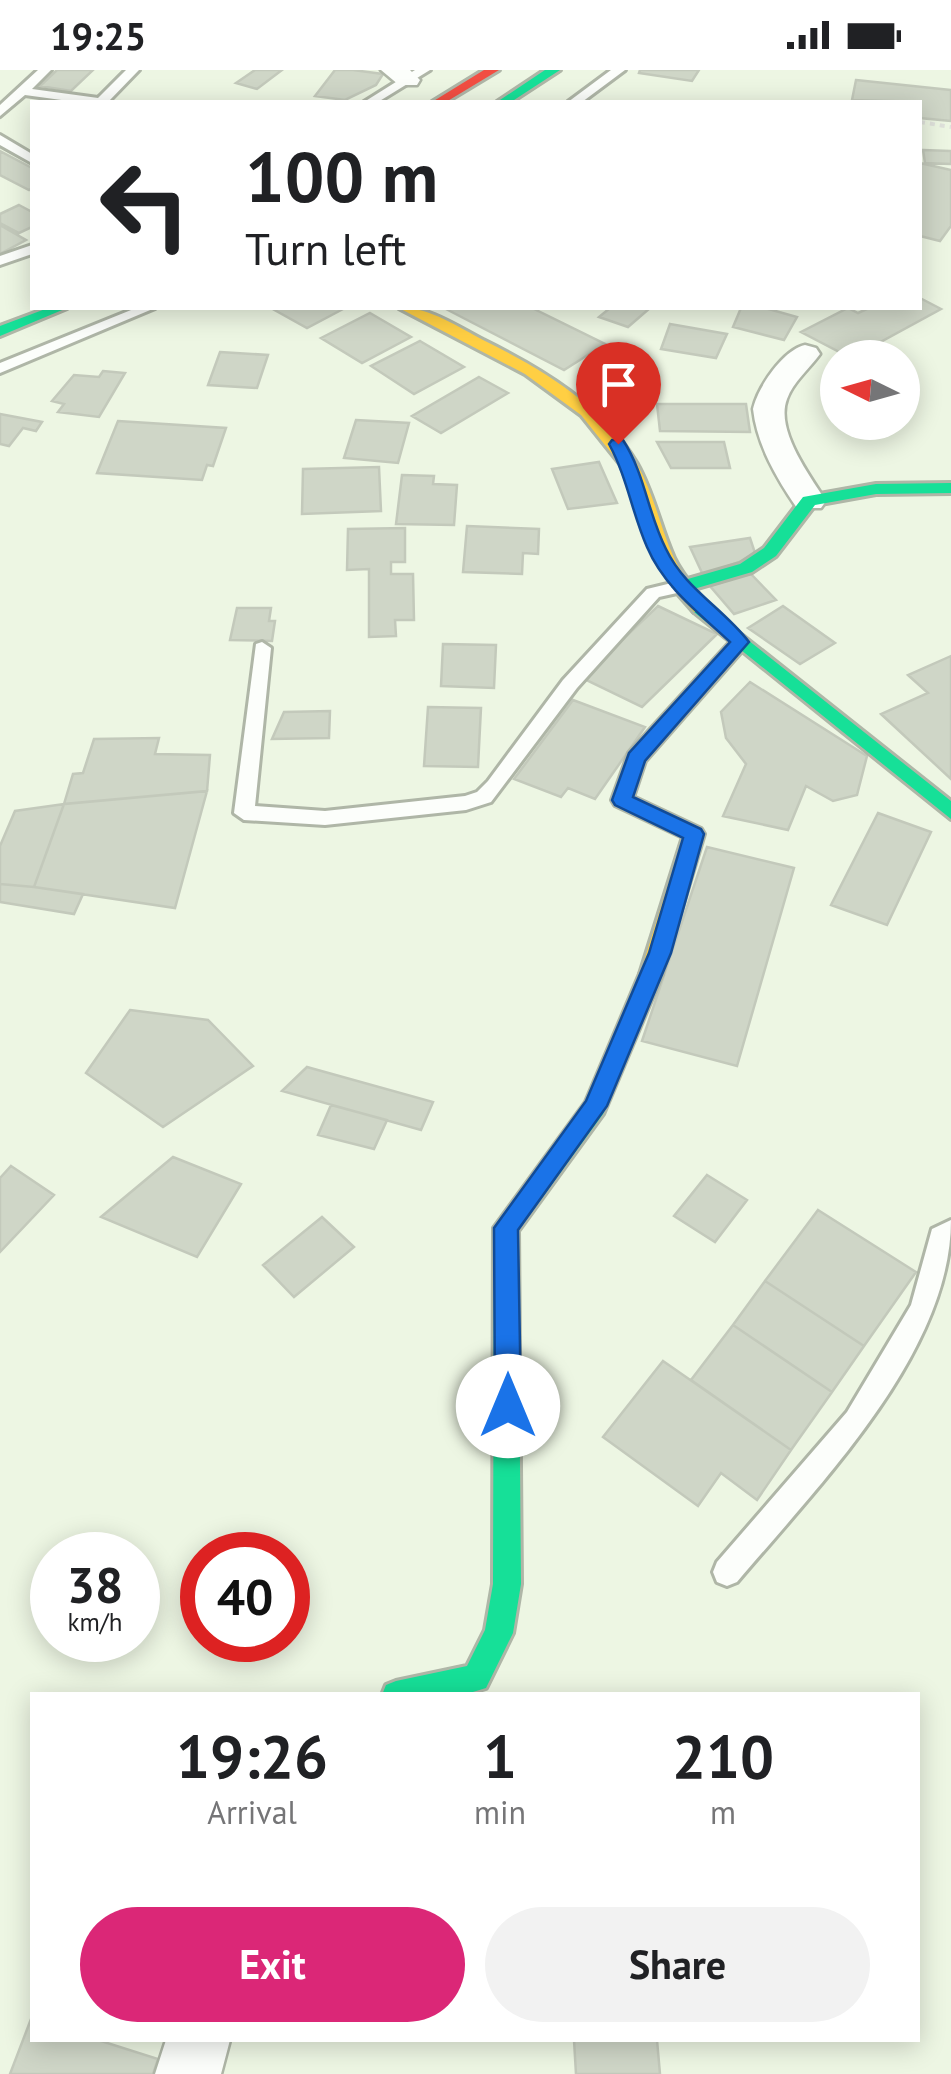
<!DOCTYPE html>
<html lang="en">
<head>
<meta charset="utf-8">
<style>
  :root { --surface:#fff; --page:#f2f2f2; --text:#202124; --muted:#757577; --accent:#db2777 }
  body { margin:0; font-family:"PT Sans",sans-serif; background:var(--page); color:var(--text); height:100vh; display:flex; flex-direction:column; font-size:38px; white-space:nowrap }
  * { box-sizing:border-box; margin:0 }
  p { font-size:32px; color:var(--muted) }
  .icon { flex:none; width:55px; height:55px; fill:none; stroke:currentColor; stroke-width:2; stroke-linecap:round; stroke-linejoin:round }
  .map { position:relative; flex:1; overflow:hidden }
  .details { position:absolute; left:30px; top:1622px; width:890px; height:350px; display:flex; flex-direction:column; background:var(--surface); border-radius:0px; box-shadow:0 5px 25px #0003 }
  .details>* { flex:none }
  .top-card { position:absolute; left:30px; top:30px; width:892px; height:210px; border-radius:0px; box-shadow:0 5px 25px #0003; background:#fff; color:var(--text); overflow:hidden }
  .needle { width:65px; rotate:275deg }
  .controls { position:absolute; left:820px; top:270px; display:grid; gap:20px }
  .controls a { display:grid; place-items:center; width:100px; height:100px; border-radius:50%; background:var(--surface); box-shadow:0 5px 25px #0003; font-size:50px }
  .speed { position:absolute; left:30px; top:1462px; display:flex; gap:20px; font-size:50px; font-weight:700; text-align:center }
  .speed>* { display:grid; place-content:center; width:130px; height:130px; border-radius:50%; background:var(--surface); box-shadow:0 5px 25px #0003; line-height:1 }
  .speed small { font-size:25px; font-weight:400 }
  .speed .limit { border:15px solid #d22; background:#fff; color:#111 }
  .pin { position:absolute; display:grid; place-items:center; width:85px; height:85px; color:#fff; margin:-102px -42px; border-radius:50% 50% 50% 0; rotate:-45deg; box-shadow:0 0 10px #0007 }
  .pin .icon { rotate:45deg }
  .me { position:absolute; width:110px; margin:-55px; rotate:0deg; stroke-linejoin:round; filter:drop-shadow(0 0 8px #0008) }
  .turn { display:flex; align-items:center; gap:35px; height:210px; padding:0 50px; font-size:45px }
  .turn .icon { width:130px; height:130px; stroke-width:2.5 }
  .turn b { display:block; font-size:70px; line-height:85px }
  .eta { display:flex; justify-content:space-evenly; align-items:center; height:170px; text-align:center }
  .eta b { font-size:60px; font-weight:700; line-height:70px }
  .primary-button { display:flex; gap:20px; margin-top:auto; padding:20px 50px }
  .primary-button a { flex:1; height:115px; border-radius:60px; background:var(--accent); color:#fff; font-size:40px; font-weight:700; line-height:115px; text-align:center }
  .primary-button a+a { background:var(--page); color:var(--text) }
  .status { display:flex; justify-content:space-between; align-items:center; height:70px; padding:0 50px; background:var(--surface); direction:ltr }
  .status svg { height:28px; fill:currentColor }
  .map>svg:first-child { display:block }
  .building { fill:#cfd6c7; stroke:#c3c9bb; stroke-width:2.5 }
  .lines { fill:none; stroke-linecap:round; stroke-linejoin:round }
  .lane-casing { stroke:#afb6a7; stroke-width:6 }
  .street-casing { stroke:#afb6a7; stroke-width:5 }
  .fast-casing { stroke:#afb6a7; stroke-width:6 }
  .slow-casing { stroke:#afb6a7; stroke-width:6 }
  .jam-casing { stroke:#afb6a7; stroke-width:6 }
  .path { stroke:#dfe1db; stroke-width:4; stroke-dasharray:5 5; stroke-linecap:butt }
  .lane { fill:#fcfefb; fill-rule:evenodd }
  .street { fill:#fcfefb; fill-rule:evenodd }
  .fast { fill:#16e098; fill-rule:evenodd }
  .slow { fill:#ffcf43; fill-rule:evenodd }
  .jam { fill:#f24e42; fill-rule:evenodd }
  .route { fill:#1a73e8; stroke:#114b97; stroke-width:2.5 }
</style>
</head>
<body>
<div class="status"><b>19:25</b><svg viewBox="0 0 49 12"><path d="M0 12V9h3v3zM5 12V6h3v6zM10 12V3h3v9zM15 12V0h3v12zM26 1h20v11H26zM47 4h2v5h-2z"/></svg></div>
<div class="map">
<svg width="951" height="2004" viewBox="0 0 951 2004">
  <rect width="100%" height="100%" fill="#edf6e3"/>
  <path class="building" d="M57,0H93L71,21L40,16Z
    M255,0H282L257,19L236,13Z
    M335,0H353L383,4L376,15L345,30L315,26Z
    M640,0H699L692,11L639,3Z
    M856,10L951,20V51L920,48V32L852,30Z
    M923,80L951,81V94L925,93Z
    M0,81L32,98V118L29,120L0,105Z
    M920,93L951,100V156L940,171L920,166Z
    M19,135L32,142V157L19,163L0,153V144Z
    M0,155L26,170L0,184Z
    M920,228L941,239L851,288L801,262L848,238L858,243L869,238H920Z
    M271,238H345L307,258Z
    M444,238H532L605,274L564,300Z
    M610,238H650L628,257L599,247Z
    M741,238H765L797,247L784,270L733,257Z
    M370,243L411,267L362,293L321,268Z
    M670,254L727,264L716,288L661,279Z
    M420,271L464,297L414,324L371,296Z
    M220,282L268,285L257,318L208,315Z
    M103,301L125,303L99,347L58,342L64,334L52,331L74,305L99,307Z
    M479,307L508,323L441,363L412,346Z
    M657,334H746L750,362L660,361Z
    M0,344L42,352L36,361L23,358L9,376L0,374Z
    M356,350L409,353L398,393L344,388Z
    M118,351L226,358L213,396L207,395L202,410L97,403Z
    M657,372H724L730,398H671Z
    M599,392L617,433L568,439L552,399Z
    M379,397L381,441L302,444L303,399Z
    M402,405L434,406L433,414L457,415L454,455L396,454Z
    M467,456L539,459L538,484L523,483L522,504L463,502Z
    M405,458V492H391V504H413L414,550H395L396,566L369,567V499L347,500L348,459Z
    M750,468L756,486L703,505L690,477Z
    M750,503L776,530L734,544L710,516Z
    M658,536L717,564L642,637L582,608Z
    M783,536L835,573L800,594L748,558Z
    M237,538H271L269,551H275L272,571L230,570Z
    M443,574L496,575L494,618L441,616Z
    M951,586V709L881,644L928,623L908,605Z
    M750,612L867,686L857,725L833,731L806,716L788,760L723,746L746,694L726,668L721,642Z
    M573,630L645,657L595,729L568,718L561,727L514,709Z
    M428,637L481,638L478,697L424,696Z
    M330,641L329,668L272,669L284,642Z
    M159,668L155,684L210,685L207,721L64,734L73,704L83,703L94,669Z
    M207,721L175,838L34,817L64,734Z
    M64,734L34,817L0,814V776L15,741Z
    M878,743L931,762L887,855L831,835Z
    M707,777L794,798L737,996L642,971Z
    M0,814L34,817L83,824L74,844L0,832Z
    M130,940L208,950L253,996L163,1057L86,1003Z
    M307,997L433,1032L421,1060L282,1021Z
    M331,1035L387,1050L374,1079L318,1065Z
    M173,1087L241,1114L197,1187L101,1147Z
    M11,1096L54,1125L0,1182V1108Z
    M707,1105L747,1130L715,1172L674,1146Z
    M818,1140L916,1202L864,1276L765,1211Z
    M322,1147L354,1177L294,1227L263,1195Z
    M765,1211L864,1276L832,1322L733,1255Z
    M733,1255L832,1322L791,1380L691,1310Z
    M663,1291L791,1380L757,1430L721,1403L698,1436L603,1367Z
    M31,1949L32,1970H98L158,1989L153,2004H10Z
    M574,1970H657L660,2004H576Z"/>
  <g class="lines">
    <defs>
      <path id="lane" d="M38,0H51L32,19L98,28L126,0H139L108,32H76L25,25L0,46V35Z
        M415,0H430L378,32H364Z
        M611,0H625L582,32H568Z
        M0,65L32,84V93L0,75Z
        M32,175V184L0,195V186Z
        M136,238H155L0,303V293Z
        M680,511L689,517L686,521L659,527L577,618L491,732L466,740L325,755L244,750L234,743L256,574L262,572L271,578L255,736L325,741L465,726L477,722L488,711L563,610L647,519Z
        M951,1150C951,1283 818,1416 737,1512L727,1516L717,1512L713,1502L717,1492L847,1342L911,1235L932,1159Z"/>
      <path id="street" d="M381,0H410L420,10L417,15H399Z
        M805,275L816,278L820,284C810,298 793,312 787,329C775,360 810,406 826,431L821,438H797C777,409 757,375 753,339C758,317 783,280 805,275Z
        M166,1970H230L221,2004H155Z"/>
      <path id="fast" d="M545,0H560L511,32H497Z
        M48,238H67L0,266V256Z
        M951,413V423L876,424L815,435L776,486L752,502L680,523L671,517L674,513L740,494L764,478L803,427L876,414Z
        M700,532L951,731V749L694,542L691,538Z
        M651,896L662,904L603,1044L518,1161L521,1514L513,1563L486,1618L463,1625H382L386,1615L396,1611L467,1596L485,1560L493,1514L494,1158L586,1032L640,904Z"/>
      <path id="slow" d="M399,238C427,236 458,257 483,270C544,300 602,335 637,394C654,424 660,457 674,488C683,507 697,521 709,538L706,542H694L679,525L656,487L621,395L581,345L525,304Z
        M740,566L749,572L746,576L645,691L633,727L701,759L704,764L662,904L651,912L640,904L683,767L615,735L612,730L629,683L734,568Z"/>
      <path id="jam" d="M484,0H499L446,32H432Z"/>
    </defs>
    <use href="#lane" class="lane-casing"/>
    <use href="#street" class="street-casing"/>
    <use href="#fast" class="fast-casing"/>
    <use href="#slow" class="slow-casing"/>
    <use href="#jam" class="jam-casing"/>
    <path class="path" d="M920,52L951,57"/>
    <use href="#lane" class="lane"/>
    <use href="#street" class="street"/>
    <use href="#fast" class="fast"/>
    <use href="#slow" class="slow"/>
    <use href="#jam" class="jam"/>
  </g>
  <path class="route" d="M612,370H623C645,404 648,444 666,479C685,519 723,538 749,572L645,691L633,727L701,759L704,764L671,883L607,1036L518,1160L521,1336L517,1345L508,1349L498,1345L495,1336L494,1158L586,1031L649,883L683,768L615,735L612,730L629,683L730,572C699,543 664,517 647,477C632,443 627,407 609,374Z"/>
</svg>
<div class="controls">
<a><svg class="needle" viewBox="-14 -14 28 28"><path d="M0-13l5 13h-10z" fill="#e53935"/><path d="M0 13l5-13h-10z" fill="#757577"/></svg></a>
</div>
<div class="speed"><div>38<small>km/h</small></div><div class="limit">40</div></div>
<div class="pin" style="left:618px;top:374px;background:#d93025"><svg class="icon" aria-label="arrive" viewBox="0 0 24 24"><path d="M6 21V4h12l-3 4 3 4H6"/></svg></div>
<svg class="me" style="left:508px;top:1336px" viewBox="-20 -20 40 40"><circle r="19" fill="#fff"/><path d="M0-13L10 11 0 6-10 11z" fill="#1a73e8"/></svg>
<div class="top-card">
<div class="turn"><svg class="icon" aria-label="left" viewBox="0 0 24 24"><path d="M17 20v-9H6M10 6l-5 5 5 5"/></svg><div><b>100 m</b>Turn left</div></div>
</div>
<section class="details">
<div class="eta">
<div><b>19:26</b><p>Arrival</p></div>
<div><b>1</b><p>min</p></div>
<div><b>210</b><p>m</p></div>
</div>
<div class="primary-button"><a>Exit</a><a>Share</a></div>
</section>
</div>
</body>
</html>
